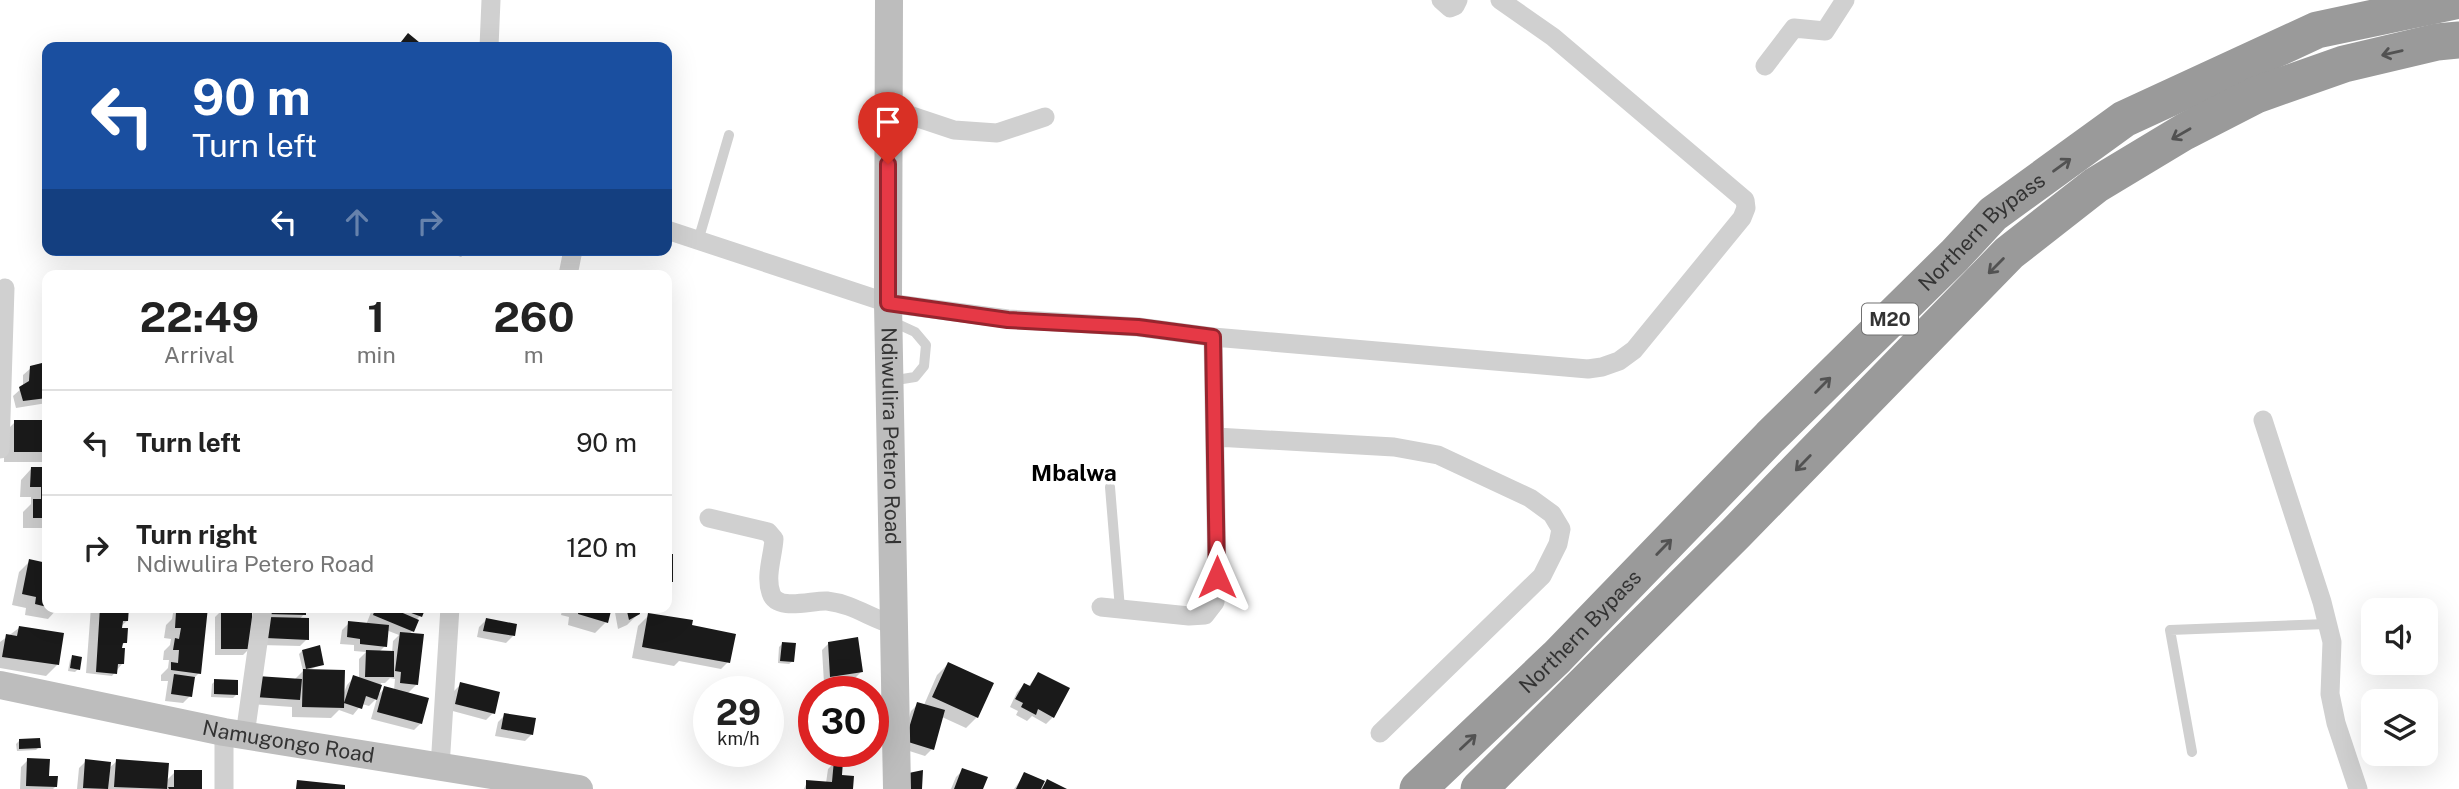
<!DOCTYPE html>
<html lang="en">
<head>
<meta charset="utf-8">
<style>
  :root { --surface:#fff; --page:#f6f6f6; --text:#222; --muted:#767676; --line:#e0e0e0 }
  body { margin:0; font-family:"Public Sans",sans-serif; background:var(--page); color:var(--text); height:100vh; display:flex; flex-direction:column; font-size:26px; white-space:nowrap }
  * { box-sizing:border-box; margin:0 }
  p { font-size:23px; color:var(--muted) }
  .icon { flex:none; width:38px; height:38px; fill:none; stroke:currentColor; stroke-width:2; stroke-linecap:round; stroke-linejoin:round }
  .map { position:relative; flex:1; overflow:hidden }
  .details { position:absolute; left:42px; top:270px; width:630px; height:343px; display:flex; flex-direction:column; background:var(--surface); border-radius:14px; box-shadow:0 7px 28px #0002 }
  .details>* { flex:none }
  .hud { position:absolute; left:42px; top:42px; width:630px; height:214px; border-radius:14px; box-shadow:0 7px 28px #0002; background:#1a4fa0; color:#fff; overflow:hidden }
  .controls { position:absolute; left:2361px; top:598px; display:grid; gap:14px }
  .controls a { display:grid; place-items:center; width:77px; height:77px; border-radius:14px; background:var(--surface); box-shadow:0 7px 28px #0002; font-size:35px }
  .speed { position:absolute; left:693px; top:676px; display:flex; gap:14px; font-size:35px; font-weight:700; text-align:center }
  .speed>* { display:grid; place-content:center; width:91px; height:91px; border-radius:50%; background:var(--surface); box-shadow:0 7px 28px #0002; line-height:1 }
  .speed small { font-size:18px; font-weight:400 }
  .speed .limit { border:10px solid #d22; background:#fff; color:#111 }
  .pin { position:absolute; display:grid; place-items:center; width:60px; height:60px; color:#fff; margin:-72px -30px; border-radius:50% 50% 50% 0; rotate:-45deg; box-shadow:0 0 7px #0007 }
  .pin .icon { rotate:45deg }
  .me { position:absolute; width:77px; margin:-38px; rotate:0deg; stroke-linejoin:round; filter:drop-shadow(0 0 5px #0008) }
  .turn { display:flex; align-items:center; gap:24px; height:147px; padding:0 35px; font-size:32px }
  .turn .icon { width:91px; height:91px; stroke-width:2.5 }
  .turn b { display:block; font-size:49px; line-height:60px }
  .lanes { display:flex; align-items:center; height:66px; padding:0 35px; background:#0003; justify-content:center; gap:35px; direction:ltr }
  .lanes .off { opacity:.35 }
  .eta { display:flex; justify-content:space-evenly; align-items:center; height:119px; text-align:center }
  .eta b { font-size:42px; font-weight:700; line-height:49px }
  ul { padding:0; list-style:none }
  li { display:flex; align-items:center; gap:21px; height:105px; padding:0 35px; border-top:2px solid var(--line) }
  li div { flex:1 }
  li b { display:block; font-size:26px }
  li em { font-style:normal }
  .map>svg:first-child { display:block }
  .shadow { fill:#0003; fill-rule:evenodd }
  .building { fill:#1a1a1a }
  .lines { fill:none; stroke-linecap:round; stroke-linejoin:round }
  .lane { stroke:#d0d0d0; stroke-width:10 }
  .street { stroke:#d0d0d0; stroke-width:19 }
  .secondary { stroke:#bdbdbd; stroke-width:28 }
  .highway { stroke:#9a9a9a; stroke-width:37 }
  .oneway { stroke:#525252 }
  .route-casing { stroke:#96252e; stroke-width:18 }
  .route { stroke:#e63946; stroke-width:12 }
  .labels { text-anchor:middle; stroke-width:7; stroke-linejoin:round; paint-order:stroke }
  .shield { fill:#fff; stroke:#707070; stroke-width:2 }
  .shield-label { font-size:19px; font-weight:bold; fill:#333 }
  .street-label { font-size:21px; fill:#333; stroke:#fff }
  .neighbourhood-label { font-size:23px; font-weight:bold; fill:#000; stroke:#fff }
</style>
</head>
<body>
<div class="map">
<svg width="2459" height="789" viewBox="0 0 2459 789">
  <rect width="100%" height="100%" fill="#fff"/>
  <path class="shadow" d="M443,250H468L461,257Z
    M31,368L42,372H47V403L16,408L13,396L23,387V375Z
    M15,422H47V462H4V433Z
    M31,469H47V528H23V512L31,504V497H20L21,480Z
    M30,561L47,565V607H59L48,619L25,615L26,608L12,605L19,572Z
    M91,607H128L127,621L120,627L125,642L119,649L122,664L112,676L86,673Z
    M206,607L199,673L193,679L190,696L183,703L165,701L168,681H161V675L168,668L169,660H163L164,651L170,645L171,639L164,638L166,625L172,619L174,607Z
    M227,607H251L250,648L243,655H215V617L222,610H228Z
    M262,607L304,614L299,620L307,639L300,646L260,645Z
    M373,607H429L416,620L413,631L409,634L417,684L407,694L421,723L414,730L371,719L377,698L369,706L362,704L353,715L339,710L331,718L292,717V707L249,704L250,685L294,680L303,671L299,654L302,651L323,664L309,670L343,695L347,685L354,677L359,679V659L366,652L354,651V645L340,644L342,630L349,623L366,625ZM386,630L399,635L393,641L392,653L379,652L385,646ZM390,678L395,679L394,690L385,688L377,696L381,683H385Z
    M563,607H611L606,622L595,633L568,625L569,617L561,615Z
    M614,607H637L638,614L627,625L618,629Z
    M649,615L728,662L721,669L679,661L674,666L632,658L638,626Z
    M486,620L513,636L506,643L477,637L479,627Z
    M19,628L57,665L46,676L0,668V642Z
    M829,643L861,672L854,679L824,683L822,650Z
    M782,644L793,661L789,664L778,663L779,647Z
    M73,657L78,669L75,672L68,671L70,660Z
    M948,664L977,717L966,728L942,717L932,749L925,756L900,748L911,711L918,704L924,705L937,675Z
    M1038,674L1053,717L1046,724L1032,716L1027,721L1016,715L1018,711L1010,707L1017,692L1024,685L1028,687Z
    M215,681L236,695L233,698L211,697L212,684Z
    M461,684L493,713L486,720L449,710L454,691Z
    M505,715L532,734L525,741L495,736L498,722Z
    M19,741L39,747L36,750L17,751L16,744Z
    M28,760L56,786L53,789H20L21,767Z
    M86,761L108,769L117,761L165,782L175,772L200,789H77L79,768Z
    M835,762L840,777L851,789H804L807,782L826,783L828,769Z
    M963,770L982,789H951L956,777Z
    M1025,774L1040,789L1047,782L1063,789H1014Z"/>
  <path class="building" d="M408,33L425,47H397Z
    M42,363L43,370H47V398L23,401L19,387L29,381L30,366Z
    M14,420H47V452H14Z
    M31,467H47V518H33V499H41V487H30Z
    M667,554H673V582H667Z
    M29,559L47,563V607L35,604L36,597L22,594Z
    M100,607H129L128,621H123L122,628H128L127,643H123L122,648H125L124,664H118L117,674L96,672Z
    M182,607H208L201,674L171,670V662L178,663L179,650H173L175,638L179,639L181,628H175L176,612L182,613Z
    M234,607H252V649H221V608Z
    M268,607H306V615L267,614Z
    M376,607H389L419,620L414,632L373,615Z
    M395,607H426L422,617Z
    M579,607H612L608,623L578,614Z
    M626,607H639L640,614L629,620Z
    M648,613L693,620L692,625L736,634L730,663L642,647Z
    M267,617L309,618V640L266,638Z
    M486,618L517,624L515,636L483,631Z
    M348,621L389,625L387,647L360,644V639L347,637Z
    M19,626L64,633L59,665L2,657L6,634L17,636Z
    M400,632L424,634L418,685L400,683L401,672L395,671Z
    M858,637L863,672L830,677L828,642Z
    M782,642L796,643L794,662L780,661Z
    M320,645L324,665L306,669L302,650Z
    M366,650L394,651V677H365Z
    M72,655L82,657L80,670L70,668Z
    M948,662L994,683L978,718L932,697Z
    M303,669L345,670L344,708L302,707Z
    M1038,672L1070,688L1054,718L1038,709L1036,715L1021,707L1023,703L1015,699L1024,683L1030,686Z
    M174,674L195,677L192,697L171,694Z
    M353,675L382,685L377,700L366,696L362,709L344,703Z
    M257,676L302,679L300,700L255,697Z
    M214,679L238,680V695L214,694Z
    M460,682L500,692L495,714L455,704Z
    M384,686L429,698L422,724L377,712Z
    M917,702L945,710L934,750L905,741Z
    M504,713L536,718L533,735L501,729Z
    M40,738L41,748L19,749V739Z
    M27,758L50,759L49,776H58L57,787L26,786Z
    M85,759L111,762L108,789L83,788Z
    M116,759L169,763L167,789L114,787Z
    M834,760L843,761L842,775L854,776L853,789H806V780L832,782Z
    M962,768L988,777L983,789H954Z
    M174,770H202V789H169L168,787H174Z
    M923,770L922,789H905L904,774Z
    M1024,772L1045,781L1041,789H1016Z
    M1047,779L1067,789H1042Z
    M297,780L345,785V789H296Z"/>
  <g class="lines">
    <path class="lane" d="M698,241L729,135
      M890,381L915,377L924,366L926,345L915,332L891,321
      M1110,487L1120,609
      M2192,752L2170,630L2327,624"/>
    <path class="street" d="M1441,0L1450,8L1455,6L1458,0
      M489,47L491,0
      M1765,66L1794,28L1825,31L1845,0
      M888,108L954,130L997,133L1045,117
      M667,230L888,303L1008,319L1138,327L1213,337L1217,577L1215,602L1205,615L1189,616L1101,607
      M568,275L573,250
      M1213,337L1588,369L1602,367L1619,361L1634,350L1742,218L1746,208L1745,200L1553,37L1500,0
      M2263,420L2322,602L2332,642L2330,694L2336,723L2358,789
      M1216,437L1394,447L1438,455L1530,498L1552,514L1561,529L1558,544L1542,576L1380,733
      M0,449L5,288
      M709,518L768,532L774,539C773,556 765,576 771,593C777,612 812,600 827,601C853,604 870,618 894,625
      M245,735L263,607
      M440,767L450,607
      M224,789V732"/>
    <g class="secondary">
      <path id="s1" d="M889,0L888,303L897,789"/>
      <path id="s2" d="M0,685L224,732L579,789"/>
    </g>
    <g class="highway">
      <path id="s3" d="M1418,789L1557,657L1770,437L1955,255L1993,214L2124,119L2317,30L2459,0"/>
      <path d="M1479,789L1736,533L2009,253L2096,185L2184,132L2256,95L2344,64L2437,42L2459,40"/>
    </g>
  </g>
  <defs><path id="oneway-shaft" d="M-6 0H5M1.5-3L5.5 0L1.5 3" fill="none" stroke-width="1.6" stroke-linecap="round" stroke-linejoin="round" transform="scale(1.75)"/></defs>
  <g class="oneway">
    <use href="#oneway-shaft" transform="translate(2392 53) rotate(167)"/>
    <use href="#oneway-shaft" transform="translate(2181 134) rotate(150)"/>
    <use href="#oneway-shaft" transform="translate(2062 165) rotate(-36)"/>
    <use href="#oneway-shaft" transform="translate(1996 266) rotate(135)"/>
    <use href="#oneway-shaft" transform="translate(1823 385) rotate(-45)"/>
    <use href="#oneway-shaft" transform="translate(1803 463) rotate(134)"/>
    <use href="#oneway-shaft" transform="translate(1664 547) rotate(-46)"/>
    <use href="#oneway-shaft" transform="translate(1468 742) rotate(-43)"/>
  </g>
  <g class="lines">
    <defs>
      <path id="route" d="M888,164V303L1008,320L1138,327L1213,337L1217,577"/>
    </defs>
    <use href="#route" class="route-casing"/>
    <use href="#route" class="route"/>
  </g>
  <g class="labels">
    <rect class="shield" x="1862" y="303.5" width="56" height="31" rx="5"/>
    <g class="shield-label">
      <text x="1890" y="326">M20</text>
    </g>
    <g class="street-label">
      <text dy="7" stroke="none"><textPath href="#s3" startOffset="793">Northern Bypass</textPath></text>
      <text dy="7" stroke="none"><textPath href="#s1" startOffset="436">Ndiwulira Petero Road</textPath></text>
      <text dy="7" stroke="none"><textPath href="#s3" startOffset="226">Northern Bypass</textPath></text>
      <text dy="7" stroke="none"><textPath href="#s2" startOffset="294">Namugongo Road</textPath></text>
    </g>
    <g class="neighbourhood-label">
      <text x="1074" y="481">Mbalwa</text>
    </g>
  </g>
</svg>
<div class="controls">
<a><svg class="icon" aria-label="sound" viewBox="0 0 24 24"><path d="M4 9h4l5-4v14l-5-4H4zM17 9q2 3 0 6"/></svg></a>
<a><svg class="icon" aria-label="layers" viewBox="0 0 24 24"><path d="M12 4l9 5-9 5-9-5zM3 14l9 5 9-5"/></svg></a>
</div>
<div class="speed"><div>29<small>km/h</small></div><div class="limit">30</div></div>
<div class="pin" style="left:888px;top:164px;background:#d93025"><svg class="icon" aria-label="arrive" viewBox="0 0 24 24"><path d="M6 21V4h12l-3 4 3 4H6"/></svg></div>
<svg class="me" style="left:1217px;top:577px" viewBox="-20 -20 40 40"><path d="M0-17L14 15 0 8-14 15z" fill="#e63946" stroke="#fff" stroke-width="4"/></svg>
<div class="hud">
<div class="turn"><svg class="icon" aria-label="left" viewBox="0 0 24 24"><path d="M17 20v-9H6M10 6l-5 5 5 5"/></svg><div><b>90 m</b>Turn left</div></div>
<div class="lanes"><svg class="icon" aria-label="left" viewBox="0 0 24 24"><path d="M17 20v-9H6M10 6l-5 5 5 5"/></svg><svg class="icon off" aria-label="ahead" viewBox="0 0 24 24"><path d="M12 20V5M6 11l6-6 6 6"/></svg><svg class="icon off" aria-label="right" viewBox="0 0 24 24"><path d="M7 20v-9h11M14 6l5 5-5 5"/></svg></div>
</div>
<section class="details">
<div class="eta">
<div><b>22:49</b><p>Arrival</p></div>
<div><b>1</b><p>min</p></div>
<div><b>260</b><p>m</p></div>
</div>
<ul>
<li><svg class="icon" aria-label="left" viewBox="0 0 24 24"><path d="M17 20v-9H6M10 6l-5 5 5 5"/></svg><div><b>Turn left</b></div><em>90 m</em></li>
<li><svg class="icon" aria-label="right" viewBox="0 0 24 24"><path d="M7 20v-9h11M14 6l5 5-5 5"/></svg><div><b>Turn right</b><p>Ndiwulira Petero Road</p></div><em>120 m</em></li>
</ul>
</section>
</div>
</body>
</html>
